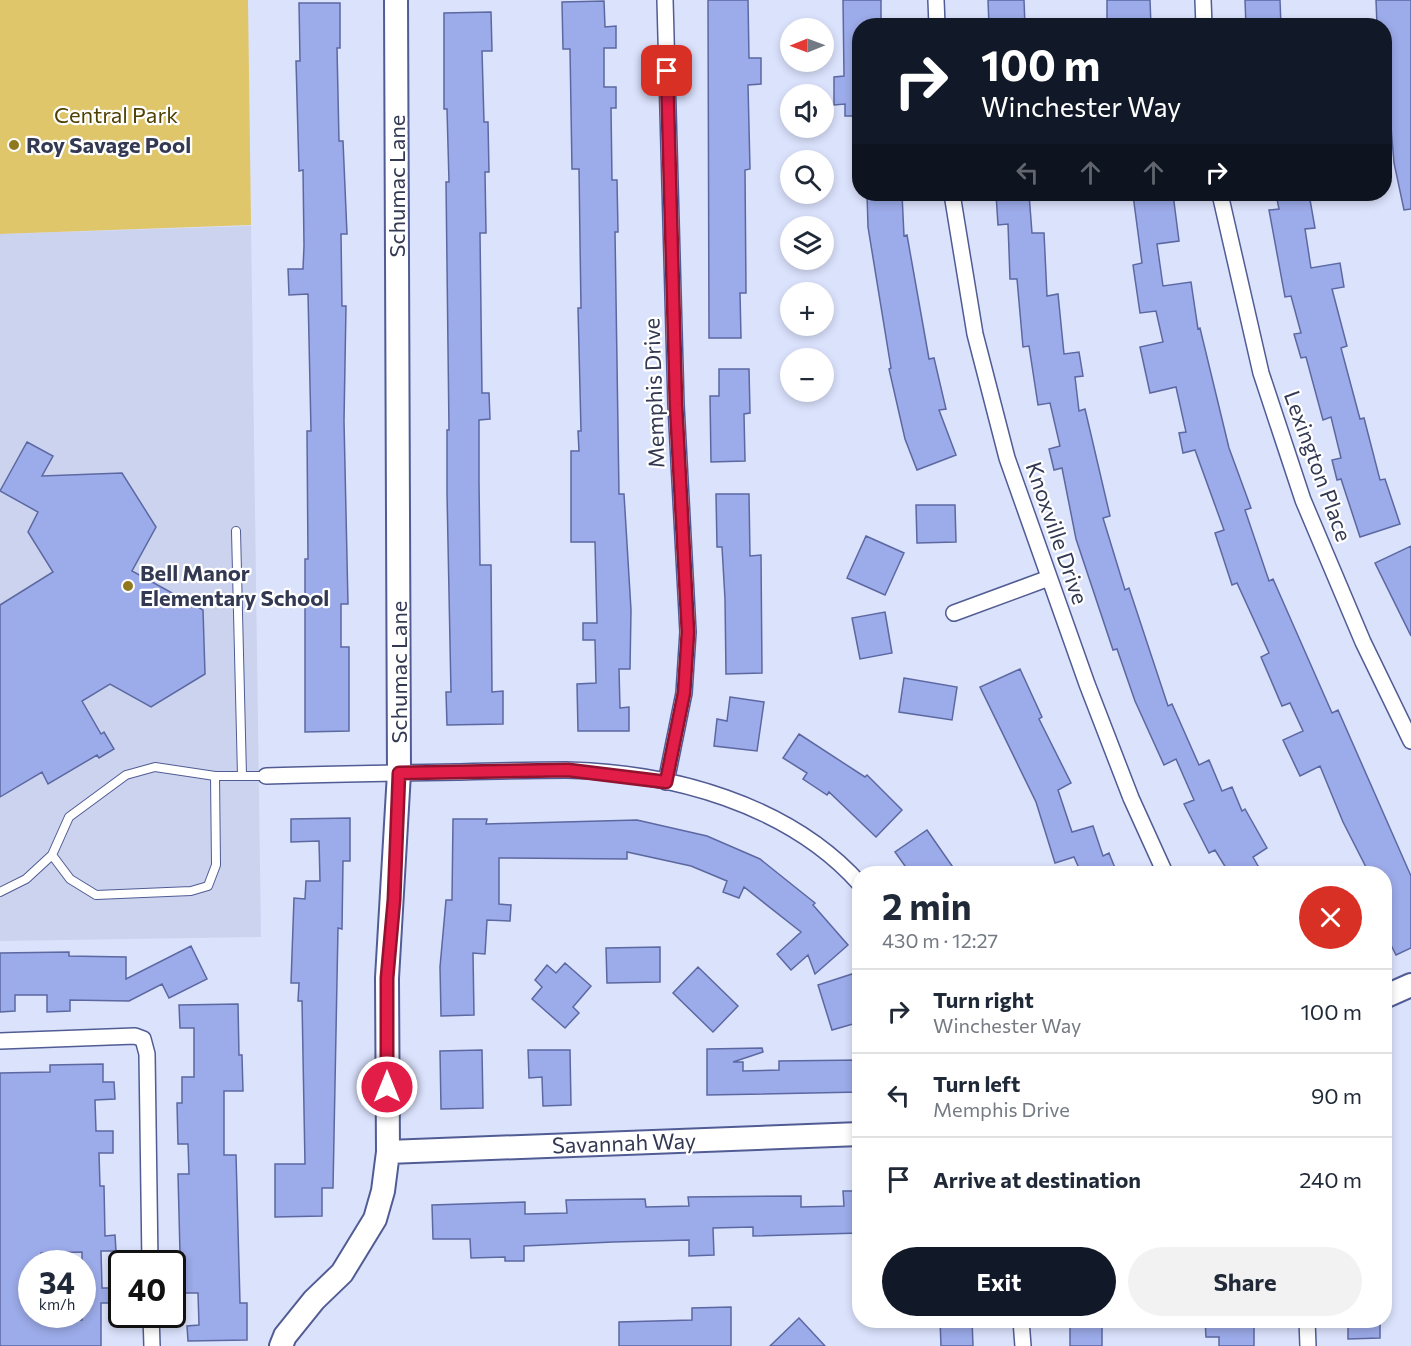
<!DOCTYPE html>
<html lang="en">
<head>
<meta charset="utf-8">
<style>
  :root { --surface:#fff; --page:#f2f2f3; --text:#1f2937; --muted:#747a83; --line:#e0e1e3; --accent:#111827 }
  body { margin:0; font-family:Commissioner,sans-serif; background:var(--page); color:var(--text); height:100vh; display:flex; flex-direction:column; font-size:22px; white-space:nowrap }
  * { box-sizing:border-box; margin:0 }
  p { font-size:20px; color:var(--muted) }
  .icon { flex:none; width:33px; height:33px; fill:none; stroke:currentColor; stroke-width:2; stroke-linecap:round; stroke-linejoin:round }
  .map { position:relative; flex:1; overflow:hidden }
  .details { position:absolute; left:852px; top:866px; width:540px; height:462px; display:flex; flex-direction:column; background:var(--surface); border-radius:24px; box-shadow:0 3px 9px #0003 }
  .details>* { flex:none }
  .top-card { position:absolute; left:852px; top:18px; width:540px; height:183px; border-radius:24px; box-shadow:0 3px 9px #0003; background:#111827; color:#fff; overflow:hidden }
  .needle { width:39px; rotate:269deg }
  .tools { position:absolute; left:780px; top:18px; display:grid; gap:12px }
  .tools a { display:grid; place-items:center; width:54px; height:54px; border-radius:50%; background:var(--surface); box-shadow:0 3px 9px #0003; font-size:30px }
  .speed { position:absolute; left:18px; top:1250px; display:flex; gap:12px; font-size:30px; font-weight:700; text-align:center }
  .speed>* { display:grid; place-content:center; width:78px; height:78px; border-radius:50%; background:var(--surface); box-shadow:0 3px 9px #0003; line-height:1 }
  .speed small { font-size:15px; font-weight:400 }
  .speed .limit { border:3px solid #111; border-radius:9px; background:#fff; color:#111 }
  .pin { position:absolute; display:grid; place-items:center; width:51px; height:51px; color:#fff; margin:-26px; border-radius:12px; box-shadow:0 3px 9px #0006 }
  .me { position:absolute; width:66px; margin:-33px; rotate:0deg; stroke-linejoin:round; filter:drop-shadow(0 0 4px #0008) }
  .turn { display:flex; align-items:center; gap:21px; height:126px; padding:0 30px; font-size:27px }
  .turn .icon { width:78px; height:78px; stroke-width:2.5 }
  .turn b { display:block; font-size:42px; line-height:51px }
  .lanes { display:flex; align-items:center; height:57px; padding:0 30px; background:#0003; justify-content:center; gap:30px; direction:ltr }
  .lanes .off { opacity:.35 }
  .round { display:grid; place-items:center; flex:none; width:63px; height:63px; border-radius:32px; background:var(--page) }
  .headline { display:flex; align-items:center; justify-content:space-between; height:102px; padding:0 30px }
  h1 { font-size:36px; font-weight:700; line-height:45px }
  .button { display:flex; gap:12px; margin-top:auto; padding:12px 30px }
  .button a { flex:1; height:69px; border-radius:36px; background:var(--accent); color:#fff; font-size:24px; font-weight:700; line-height:69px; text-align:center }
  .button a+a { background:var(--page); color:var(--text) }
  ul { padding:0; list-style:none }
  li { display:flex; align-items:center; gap:18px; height:84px; padding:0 30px; border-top:2px solid var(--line) }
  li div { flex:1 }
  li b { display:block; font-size:22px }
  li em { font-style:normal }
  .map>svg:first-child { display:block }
  .built { fill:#cbd3ee }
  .green { fill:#e0c66a }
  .building { fill:#9cabe9; stroke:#5c68a1; stroke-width:1.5; fill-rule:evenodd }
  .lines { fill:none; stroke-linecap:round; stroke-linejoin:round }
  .lane-casing { stroke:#515c94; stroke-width:10 }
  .street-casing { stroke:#515c94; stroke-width:18 }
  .secondary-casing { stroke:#515c94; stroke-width:26 }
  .lane { stroke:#fff; stroke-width:8 }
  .street { stroke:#fff; stroke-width:15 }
  .secondary { stroke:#fff; stroke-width:22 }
  .route-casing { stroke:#92132f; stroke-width:15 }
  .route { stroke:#e11d48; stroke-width:10 }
  .poi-dot { fill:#8f781e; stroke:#fff; stroke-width:2 }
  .labels { text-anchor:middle; stroke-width:4.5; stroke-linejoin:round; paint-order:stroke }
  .park-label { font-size:22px; fill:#504103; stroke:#fff }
  .poi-label { font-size:22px; font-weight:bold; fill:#333952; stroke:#fff; text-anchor:start }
  .street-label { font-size:22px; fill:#333952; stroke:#fff }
</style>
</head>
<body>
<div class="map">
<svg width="1411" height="1346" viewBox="0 0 1411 1346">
  <rect width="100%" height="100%" fill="#dbe2fc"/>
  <path class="built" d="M251,226L261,937L0,941V234Z"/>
  <path class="green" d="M0,0H248L251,225L0,234Z"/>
  <path class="building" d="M708,0H748L749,58H761V84L748,85L750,169L745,170L746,293H740L741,338H709Z
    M843,0H881V26H860V116H845V104L834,105V77L844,76Z
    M988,0H1024L1025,26H989Z
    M1107,0H1150L1151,26H1107Z
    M1245,0H1280L1281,26H1246Z
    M1376,0H1411V209L1404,210L1394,163L1389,103L1385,104L1384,26H1377Z
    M604,1L605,27L616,26V48H604V87H616V108H611L612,180H617L618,232H615L619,494H624L631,610L630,669H619L620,708L629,707V731H578L577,684L596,683L595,640H583V623H597L595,542H571V451H579L578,431H581L578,308H581L580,242L579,169H572L570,49H563L562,2Z
    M299,3H340V48H337L339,141H343L347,234H341L342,306H346L344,421L348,604H341V647H349V731L305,732V559H308L307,431H311L308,294L289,295L288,269H303L304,246L303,170L299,171L296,61H300Z
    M491,12L492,51H482L484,122H488L489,172H485L486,233H480L482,393H489L490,419L479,420V481L480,565H491L492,692L503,691V724L447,725L446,692H451L447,493V430H449L446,182H449L447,109H444V13Z
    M867,194H902L904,236L907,235L929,359L934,358L946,409L939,410L956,455L917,470L905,439L889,369L891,368L868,227Z
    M996,194H1029L1032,233H1044L1047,296L1058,294L1064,354L1079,352L1083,376L1075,377L1079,411L1085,409L1110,516L1103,518L1125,590L1129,588L1168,706L1172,704L1199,765L1209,760L1222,791L1232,787L1242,811L1245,809L1267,848L1253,857L1262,873H1229L1215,850L1209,853L1184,804L1194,800L1176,759L1164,765L1135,701L1117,649L1113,650L1076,539L1062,468L1054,470L1049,449L1060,446L1050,403L1038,405L1029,346L1023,347L1017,279H1010L1008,224L998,225Z
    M1147,194H1173L1179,241L1157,244L1163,286L1191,282L1198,329L1200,328L1229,448L1251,508L1245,510L1269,581L1273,579L1332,713L1338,710L1411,876V948L1396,955L1384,931V873H1369L1343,822L1320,766L1300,776L1283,740L1303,731L1290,703L1282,706L1261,657L1269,653L1237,583L1232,585L1215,533L1224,530L1195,450L1183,453L1179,433L1186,432L1176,387L1150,393L1140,347L1163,342L1156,311L1140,313L1133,265L1142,263L1133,195Z
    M1276,194H1309L1315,228L1305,229L1311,268L1340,263L1344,287L1332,289L1347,346L1341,348L1360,419L1364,418L1380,480L1385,479L1400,524L1360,537L1341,479L1337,480L1332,460L1341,458L1331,417L1323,420L1306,357L1301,358L1294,334L1301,333L1291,296L1285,297L1269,210L1279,209Z
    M719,369H749L750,413L744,414L745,461L711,462L710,396H719Z
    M27,442L53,456L42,476L122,473L156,527L132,571L203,610L205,674L151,707L110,684L82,701L101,734L104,732L114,749L99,758L97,755L48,784L42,772L0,797V605L53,572L28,532L38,512L0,491Z
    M716,494H749L750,556L761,555L762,673L726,674L725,599L722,547H717Z
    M916,505H955L956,542L917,543Z
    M866,536L904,553L885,595L847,578Z
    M1411,546V636L1375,563Z
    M885,612L892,653L860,659L852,618Z
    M1020,669L1042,717L1039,719L1071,783L1058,790L1072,832L1093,826L1103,856L1109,853L1117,873H1063L1078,866L1074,857L1055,863L1036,802L980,687Z
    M904,678L957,687L952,720L899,712Z
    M730,697L764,702L757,751L714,746L717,719L727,721Z
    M799,734L865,777L867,775L902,810L876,837L829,792L827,795L803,779L807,773L783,758Z
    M350,818V861H343L342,929L338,928L333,1188H322V1216L275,1217V1164H305L302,1001H298L299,983H291L294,898L305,899L306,881H320L319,841L291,842V819Z
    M453,819H487L486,824L637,820L707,836L760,859L815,903L813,905L848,945L815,974L808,955L791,970L777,954L801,932L744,887L739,898L723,892L727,881L691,866L627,852V859L499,858V904L511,905L510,921L487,920L485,954L473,953L474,1015L441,1016L440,967L446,900H452Z
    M927,830L957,873H910L895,852Z
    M191,946L207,979L169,998L162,984L129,1001L70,1000V1011L47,1012V995H15V1011L0,1012V953L69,952V956L126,957V979Z
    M660,947V982L607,983L606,948Z
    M565,963L591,986L573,1007L579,1013L565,1028L532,999L542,987L535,980L547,965L556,973Z
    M698,967L738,1006L713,1032L673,993Z
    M855,973L860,986V1022L832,1030L818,985Z
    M238,1004L239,1055H242L243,1091H224V1155H236L240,1303H247V1340L188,1341L187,1326L199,1325L198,1293H181L178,1174H189L188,1144H178L177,1103H182V1077H194V1028H180L179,1005Z
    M762,1048L763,1052L733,1062H743V1071L779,1070V1061L860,1060V1092L707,1095V1049Z
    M482,1050L483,1108L441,1109L440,1051Z
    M528,1050H570L571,1105L543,1106L542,1077L529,1078Z
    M103,1064V1082H114L115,1099L95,1100L96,1131H113V1153H99L100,1186H104L105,1236L115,1235L116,1251H101L102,1288H115L116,1303H101V1346H0V1073L50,1072V1065ZM82,1252V1320H44L43,1314H32V1261H41V1253Z
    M843,1191H860V1233L753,1236V1227L713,1228L714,1255L689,1256V1240L613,1242L524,1246V1261H505V1257L471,1258L470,1239H433L432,1205L525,1202V1214L567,1213L566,1200L645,1199L646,1207L689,1206L688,1197L801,1196V1207L844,1206Z
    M731,1307V1346H619V1322L692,1320V1308Z
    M799,1318L825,1346H770Z
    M940,1320H972L973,1346H941Z
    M1070,1320H1102V1346H1070Z
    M1205,1320H1254V1346H1219V1337H1206Z
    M1348,1320H1380V1338L1348,1339Z"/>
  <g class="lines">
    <defs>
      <path id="lane" d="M236,531L242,776
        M52,855L70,879L96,895L191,891L208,886L216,865L215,776
        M0,892L26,879L52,855L69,817L126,775L155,767L215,776H266"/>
      <path id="street" d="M665,0L676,405L688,632L684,693L666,782
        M936,0L937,26
        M1203,0L1204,26
        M952,194L975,334L1007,458L1087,684L1131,798L1165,873
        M1220,194L1261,373L1303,500L1363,642L1411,741
        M954,613L1049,578
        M266,776C330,774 393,773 457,772C494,771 530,770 566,770C670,772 789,804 860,884
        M0,1041L135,1036L143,1039L147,1054L150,1263
        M151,1314L152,1346
        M1021,1320L1023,1346
        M1307,1320L1308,1346"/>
      <path id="secondary" d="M1384,997L1411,985
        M388,1152L860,1134
        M281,1346L285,1336L314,1300L342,1273L375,1219L383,1191L388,1152L387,978L399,773L396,0"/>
    </defs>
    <use href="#lane" class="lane-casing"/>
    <use href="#street" class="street-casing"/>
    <use href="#secondary" class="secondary-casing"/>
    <use href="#lane" class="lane"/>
    <use href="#street" class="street"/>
    <use href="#secondary" class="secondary"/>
  </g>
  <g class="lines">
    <defs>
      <path id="route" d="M387,1087V978L394,900L399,773L568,770L666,782L684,693L688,632L676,405L667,71"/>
    </defs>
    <use href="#route" class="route-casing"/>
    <use href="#route" class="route"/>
  </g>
  <g class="poi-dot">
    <circle cx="14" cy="145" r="6"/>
    <circle cx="128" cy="586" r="6"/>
  </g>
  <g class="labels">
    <g class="park-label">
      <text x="116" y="123">Central Park</text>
    </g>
    <g class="poi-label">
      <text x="26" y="153">Roy Savage Pool</text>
      <text x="140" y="581">Bell Manor<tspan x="140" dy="25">Elementary School</tspan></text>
    </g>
    <g class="street-label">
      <text transform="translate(397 186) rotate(-90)" y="8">Schumac Lane</text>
      <text transform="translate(654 393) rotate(-92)" y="8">Memphis Drive</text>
      <text transform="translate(1318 466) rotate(70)" y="8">Lexington Place</text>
      <text transform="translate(1057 533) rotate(71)" y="8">Knoxville Drive</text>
      <text transform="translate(399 672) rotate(-90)" y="8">Schumac Lane</text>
      <text transform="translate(624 1143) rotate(-2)" y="8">Savannah Way</text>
    </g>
  </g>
</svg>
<div class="tools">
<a><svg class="needle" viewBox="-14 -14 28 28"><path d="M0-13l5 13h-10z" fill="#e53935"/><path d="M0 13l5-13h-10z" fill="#747a83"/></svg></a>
<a><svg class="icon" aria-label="sound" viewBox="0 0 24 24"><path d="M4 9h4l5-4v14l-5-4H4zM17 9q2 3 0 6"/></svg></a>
<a><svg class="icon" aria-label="search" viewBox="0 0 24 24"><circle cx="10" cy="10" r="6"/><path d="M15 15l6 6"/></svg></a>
<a><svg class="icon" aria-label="layers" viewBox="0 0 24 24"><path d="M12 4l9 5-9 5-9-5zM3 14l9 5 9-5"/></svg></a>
<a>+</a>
<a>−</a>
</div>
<div class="speed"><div>34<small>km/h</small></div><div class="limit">40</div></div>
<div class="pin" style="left:667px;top:71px;background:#d93025"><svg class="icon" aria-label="arrive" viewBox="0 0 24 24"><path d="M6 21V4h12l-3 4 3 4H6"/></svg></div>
<svg class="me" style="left:387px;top:1087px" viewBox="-20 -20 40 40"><circle r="17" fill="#e11d48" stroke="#fff" stroke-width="3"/><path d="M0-11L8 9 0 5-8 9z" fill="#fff"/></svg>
<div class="top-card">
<div class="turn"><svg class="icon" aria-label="right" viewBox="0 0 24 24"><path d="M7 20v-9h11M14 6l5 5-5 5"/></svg><div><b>100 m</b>Winchester Way</div></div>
<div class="lanes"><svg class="icon off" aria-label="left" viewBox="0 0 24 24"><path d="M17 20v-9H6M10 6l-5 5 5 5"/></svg><svg class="icon off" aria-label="ahead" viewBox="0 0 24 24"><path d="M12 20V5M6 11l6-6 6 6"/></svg><svg class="icon off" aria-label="ahead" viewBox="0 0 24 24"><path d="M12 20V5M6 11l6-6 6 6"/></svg><svg class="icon" aria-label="right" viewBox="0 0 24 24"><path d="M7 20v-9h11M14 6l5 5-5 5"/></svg></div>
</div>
<section class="details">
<div class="headline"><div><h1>2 min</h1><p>430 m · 12:27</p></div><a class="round" style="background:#d93025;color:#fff"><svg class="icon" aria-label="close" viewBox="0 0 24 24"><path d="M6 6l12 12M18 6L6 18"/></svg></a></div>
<ul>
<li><svg class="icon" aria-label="right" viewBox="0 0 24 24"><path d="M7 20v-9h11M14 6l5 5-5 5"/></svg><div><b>Turn right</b><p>Winchester Way</p></div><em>100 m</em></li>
<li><svg class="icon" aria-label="left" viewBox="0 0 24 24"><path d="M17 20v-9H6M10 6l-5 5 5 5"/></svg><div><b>Turn left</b><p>Memphis Drive</p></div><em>90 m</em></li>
<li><svg class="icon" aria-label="arrive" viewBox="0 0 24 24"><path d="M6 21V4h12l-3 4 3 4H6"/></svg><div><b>Arrive at destination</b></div><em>240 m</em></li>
</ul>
<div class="button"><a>Exit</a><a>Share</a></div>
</section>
</div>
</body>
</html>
